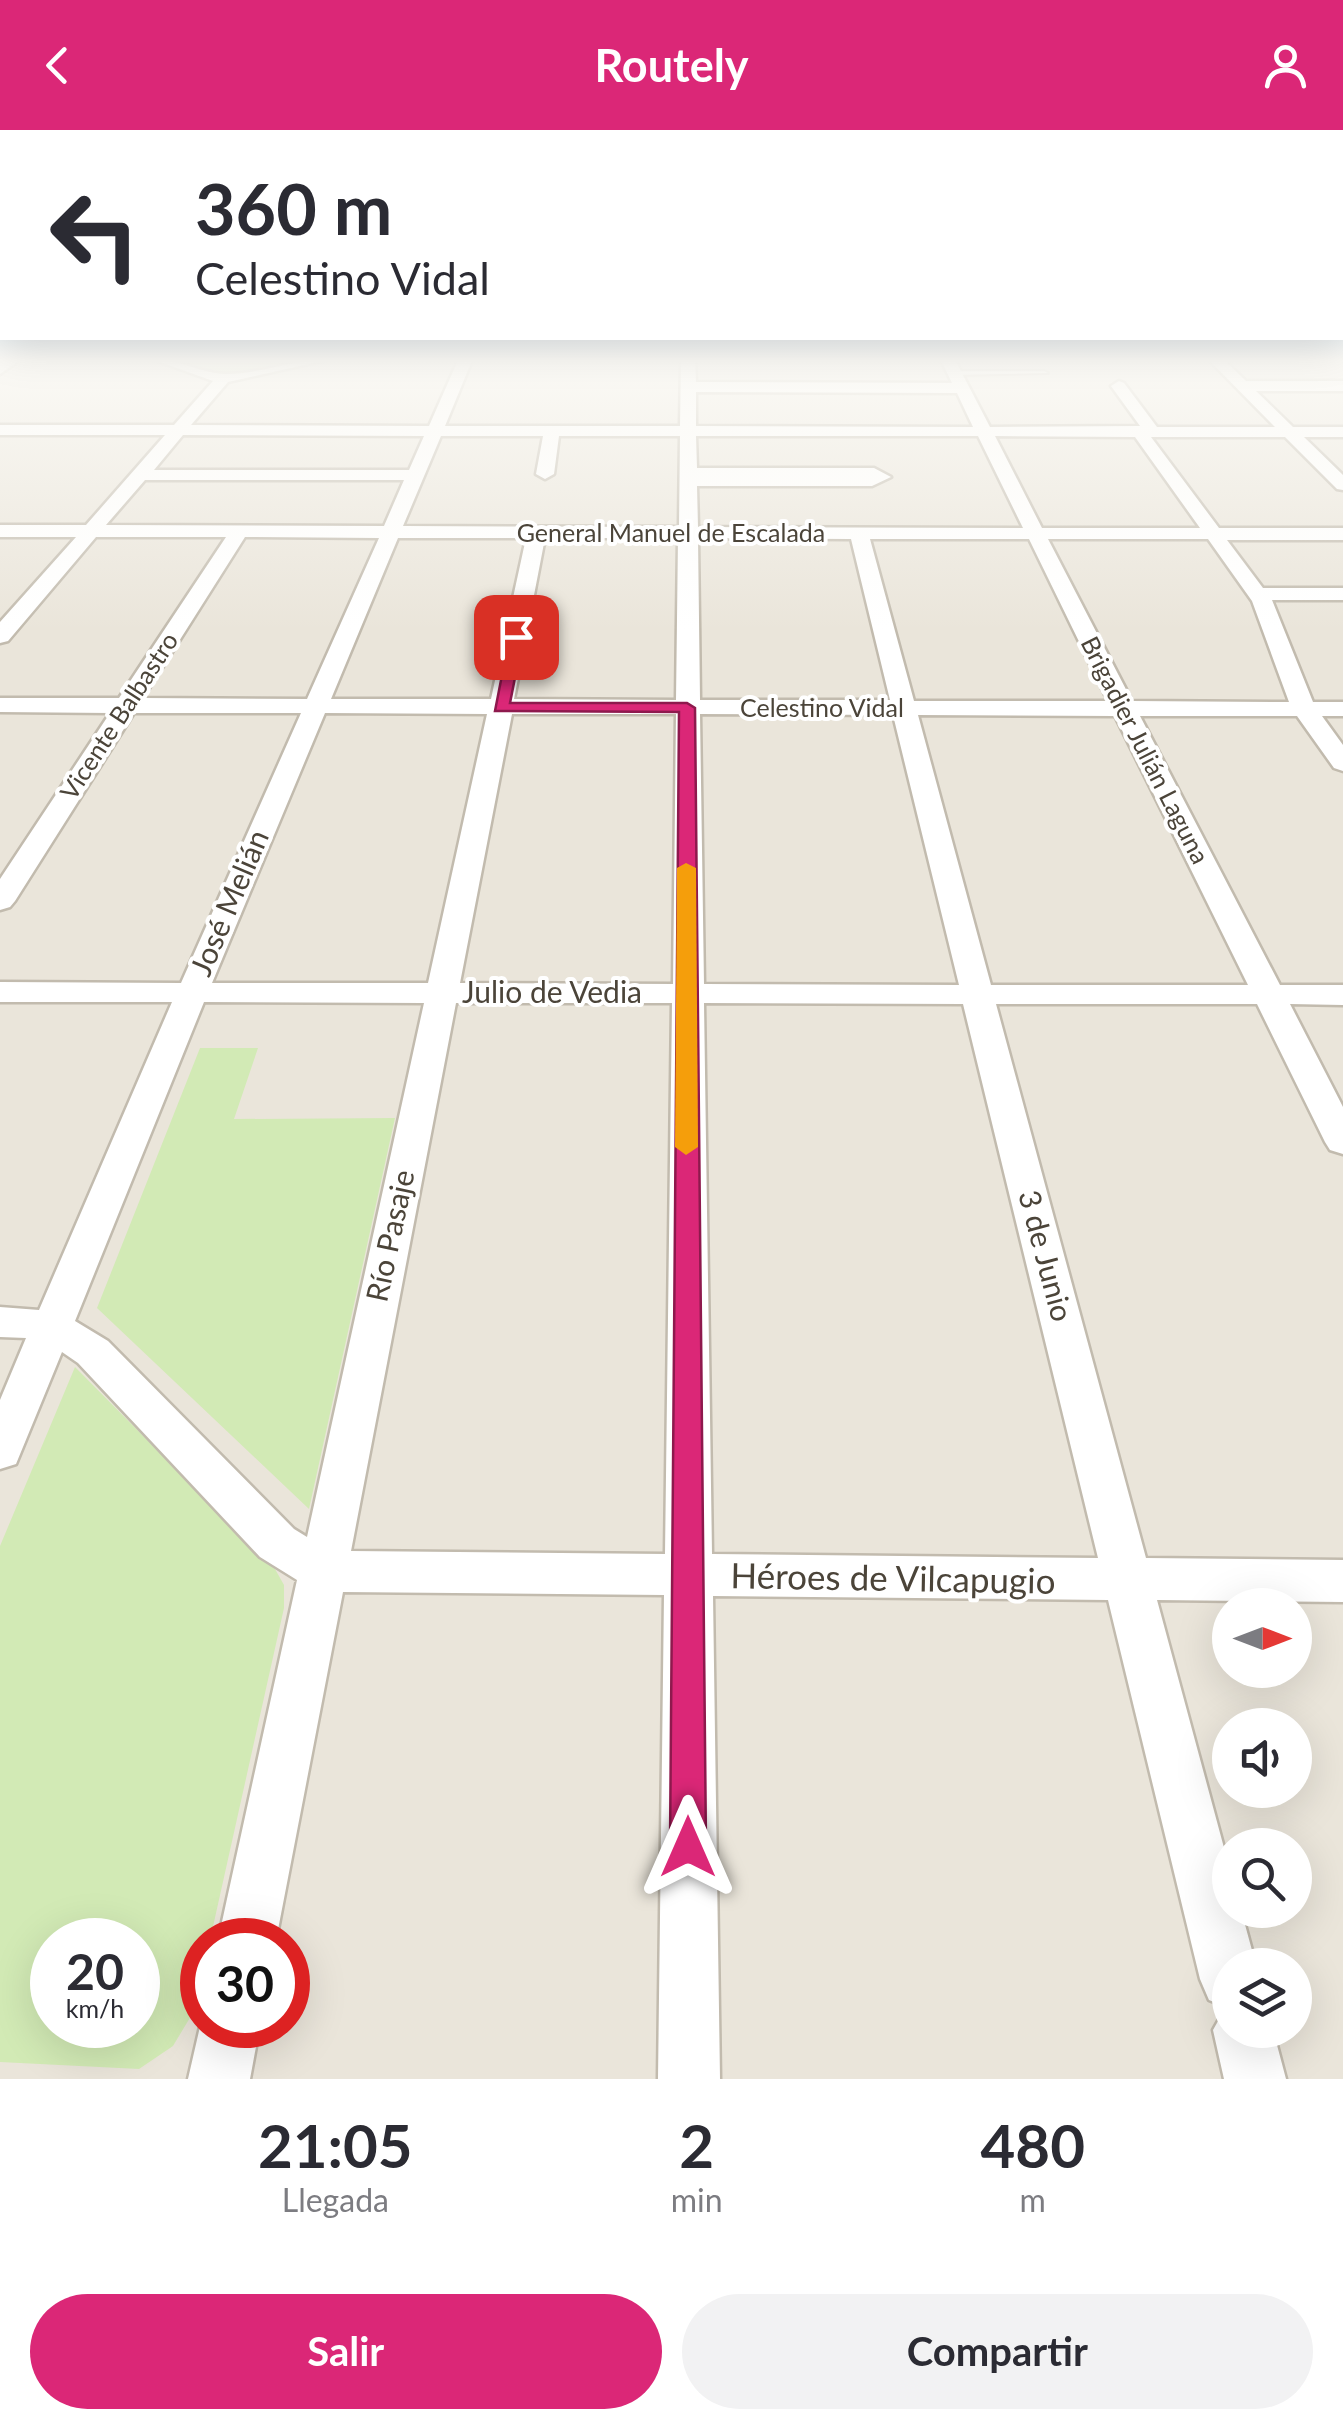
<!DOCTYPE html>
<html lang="es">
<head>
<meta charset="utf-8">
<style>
  :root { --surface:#fff; --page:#f2f2f3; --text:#2b2b33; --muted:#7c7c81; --accent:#db2777 }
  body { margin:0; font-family:Lato,sans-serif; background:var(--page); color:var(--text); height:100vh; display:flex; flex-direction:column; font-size:38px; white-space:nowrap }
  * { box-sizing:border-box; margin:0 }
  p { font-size:32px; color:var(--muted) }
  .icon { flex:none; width:55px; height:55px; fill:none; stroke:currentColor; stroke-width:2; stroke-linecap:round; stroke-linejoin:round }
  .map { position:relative; height:1949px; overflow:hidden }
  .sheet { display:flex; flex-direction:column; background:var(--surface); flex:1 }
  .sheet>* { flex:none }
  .banner { position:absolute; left:0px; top:0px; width:1345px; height:210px; box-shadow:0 10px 40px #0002; background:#fff; color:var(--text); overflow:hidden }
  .needle { width:65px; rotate:90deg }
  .fabs { position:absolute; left:1212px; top:1458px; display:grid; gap:20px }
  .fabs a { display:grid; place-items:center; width:100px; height:100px; border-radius:50%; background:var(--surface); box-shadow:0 10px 40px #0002; font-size:50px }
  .speed { position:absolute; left:30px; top:1788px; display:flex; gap:20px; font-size:50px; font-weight:700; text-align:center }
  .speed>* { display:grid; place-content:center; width:130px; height:130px; border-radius:50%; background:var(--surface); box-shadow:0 10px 40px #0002; line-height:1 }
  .speed small { font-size:25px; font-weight:400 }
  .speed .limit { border:15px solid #d22; background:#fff; color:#111 }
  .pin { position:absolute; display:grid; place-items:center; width:85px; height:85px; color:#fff; margin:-42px; border-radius:20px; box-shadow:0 5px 15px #0006 }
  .me { position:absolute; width:110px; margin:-55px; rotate:0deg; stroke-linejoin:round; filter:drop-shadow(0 0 8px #0008) }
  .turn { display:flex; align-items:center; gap:35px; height:210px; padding:0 30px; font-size:45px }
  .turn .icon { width:130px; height:130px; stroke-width:2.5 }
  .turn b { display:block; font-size:70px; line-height:85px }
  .eta { display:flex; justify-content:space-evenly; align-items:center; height:170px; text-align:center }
  .eta b { font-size:60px; font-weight:700; line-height:70px }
  .button { display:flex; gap:20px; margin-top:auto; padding:20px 30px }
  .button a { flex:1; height:115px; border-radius:60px; background:var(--accent); color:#fff; font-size:40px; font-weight:700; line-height:115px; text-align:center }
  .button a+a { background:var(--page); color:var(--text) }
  header { display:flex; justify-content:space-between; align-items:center; height:130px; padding:0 30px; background:var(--accent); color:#fff; font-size:45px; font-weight:700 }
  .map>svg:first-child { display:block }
  .residential { fill:#eae5da; fill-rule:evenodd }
  .green { fill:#d2eab5; fill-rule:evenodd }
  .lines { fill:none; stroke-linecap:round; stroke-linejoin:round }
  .service-casing { stroke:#c2bbae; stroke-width:4 }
  .minor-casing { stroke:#c2bbae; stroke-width:5 }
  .service { fill:#fff; fill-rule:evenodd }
  .minor { fill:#fff; fill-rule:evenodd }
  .route { fill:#db2777; stroke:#8e194d; stroke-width:2.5 }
  .slow { fill:#f59e0b }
  .labels { text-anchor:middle; stroke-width:8; stroke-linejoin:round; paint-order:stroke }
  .far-street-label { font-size:25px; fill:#4b4439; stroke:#fff }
  .street-label { font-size:30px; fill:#4b4439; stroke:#fff }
  .near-street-label { font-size:35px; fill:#4b4439; stroke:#fff }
</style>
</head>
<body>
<header><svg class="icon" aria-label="back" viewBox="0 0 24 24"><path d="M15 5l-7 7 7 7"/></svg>Routely<svg class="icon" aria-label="person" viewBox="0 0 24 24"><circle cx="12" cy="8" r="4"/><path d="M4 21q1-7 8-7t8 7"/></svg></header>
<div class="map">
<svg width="1343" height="1949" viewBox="0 0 1343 1949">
  <rect width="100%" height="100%" fill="#f6f3ec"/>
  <path class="residential" d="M0,228H1343V1949H0ZM1230,1475H1295V1540H1230ZM1230,1595H1295V1660H1230ZM1230,1715H1295V1780H1230ZM52,1810H138V1895H52ZM202,1810H288V1895H202ZM1230,1835H1295V1900H1230Z"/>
  <path class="green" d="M156,228H325L223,249Z
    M200,918H258L234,989L395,988L309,1379L97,1178Z
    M75,1237L275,1439L284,1455V1478L210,1810H202V1844L194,1881L173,1916L139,1939L0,1932V1416ZM52,1810H138V1895H52Z"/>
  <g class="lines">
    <defs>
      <path id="service" d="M951,241H1044L1048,243L954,245Z"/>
      <path id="minor" d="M7,228H23L0,244V233Z
        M149,228C177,228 202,244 226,244C262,244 298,228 335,228L228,252L191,295L429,296L459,228H473L445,296H680L681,228H695L696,252L952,253L940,228H954L990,297L1140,296L1111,256L1119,251L1124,253L1157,297H1275L1207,228H1222L1246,251H1343V261H1256L1293,297H1343V307H1304L1343,345V360L1337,359L1285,307H1151L1219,398H1343V410H1227L1263,458H1343V470H1272L1313,572H1343V586H1322L1343,615V641L1334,638L1297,586H1140L1280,855H1343V875L1290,874L1343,977V1024L1330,1020L1325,1012L1257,874H996L1146,1428L1343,1430V1472L1157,1470L1230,1740V1780H1241L1256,1835H1230V1900H1273L1286,1949H1224L1213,1900L1226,1877L1209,1870L1200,1849L1108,1470L713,1466L720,1949H658L664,1465L343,1462L276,1810H218L297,1450L260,1427L78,1233L62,1222L16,1334L0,1339V1270L26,1208L0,1207V1177L39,1180L172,872H0V852L181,853L301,583H134L15,771L10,777L0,780V749L110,583L0,582V568H119L226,407H96L8,511L0,513V492L76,407H0V395H86L165,305H0V295H174L213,251ZM696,262L957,263L973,297L696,296ZM183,305L424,306L409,340H154ZM441,306H543L536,344L545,349L554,344L559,306H680L679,397L403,396ZM696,306H978L1023,398L698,397L697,356H872L891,347L874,338H697ZM995,306L1135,307L1200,398H1042ZM145,350H404L384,396L106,395ZM245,407L379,408L307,569L143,568ZM398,408H526L491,569H331ZM545,408H678L676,570L514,569ZM698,408L851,409L890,570H700ZM870,409H1029L1108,571H914ZM1048,409H1208L1252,471L1289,572L1132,571ZM325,583L487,584L428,853H212ZM512,584H676L673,854L460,853ZM700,584L893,585L959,855L704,854ZM918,585L1115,586L1248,855H991ZM204,872L424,873L307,1407L294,1399L108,1211L75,1191ZM456,873H672L665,1424L351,1421ZM704,873L963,874L1098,1428L712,1424Z
        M202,1888V1895H260L250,1949H188Z"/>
    </defs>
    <use href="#service" class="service-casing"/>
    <use href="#minor" class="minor-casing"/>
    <use href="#service" class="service"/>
    <use href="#minor" class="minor"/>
  </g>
  <linearGradient id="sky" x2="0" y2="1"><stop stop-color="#8fc1ec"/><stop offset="0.46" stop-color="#fbfaf6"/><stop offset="1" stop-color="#fbfaf6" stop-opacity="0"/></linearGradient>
  <rect width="1343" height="501" fill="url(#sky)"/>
  <path class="route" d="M510,504L523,507L510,573H687L695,578L706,1717L701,1730L688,1735L675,1730L670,1717L679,582L495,581Z"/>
  <path class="slow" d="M686,733L696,738L698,1017L686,1025L675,1017L677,738Z"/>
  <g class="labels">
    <g class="far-street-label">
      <text x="671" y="412">General Manuel de Escalada</text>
      <text x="822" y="587">Celestino Vidal</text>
      <text transform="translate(119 586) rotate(-57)" y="9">Vicente Balbastro</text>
      <text transform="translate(1145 620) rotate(63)" y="9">Brigadier Julián Laguna</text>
    </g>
    <g class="street-label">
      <text transform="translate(230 773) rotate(-67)" y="10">José Melián</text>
      <text x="552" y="873">Julio de Vedia</text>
      <text transform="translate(391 1106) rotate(-78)" y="10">Río Pasaje</text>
      <text transform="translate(1045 1126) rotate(75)" y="10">3 de Junio</text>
    </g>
    <g class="near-street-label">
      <text transform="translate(893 1449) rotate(1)" y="12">Héroes de Vilcapugio</text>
    </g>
  </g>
</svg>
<div class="fabs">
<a><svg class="needle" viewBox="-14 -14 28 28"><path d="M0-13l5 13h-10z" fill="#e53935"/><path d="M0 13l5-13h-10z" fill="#7c7c81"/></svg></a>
<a><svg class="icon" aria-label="sound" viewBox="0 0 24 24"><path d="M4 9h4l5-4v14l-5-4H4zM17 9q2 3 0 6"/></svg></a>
<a><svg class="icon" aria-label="search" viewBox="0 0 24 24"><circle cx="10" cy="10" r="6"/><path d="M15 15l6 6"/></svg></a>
<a><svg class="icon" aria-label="layers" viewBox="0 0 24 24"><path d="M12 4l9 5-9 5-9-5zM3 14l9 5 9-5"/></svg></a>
</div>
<div class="speed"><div>20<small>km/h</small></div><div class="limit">30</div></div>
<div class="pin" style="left:516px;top:507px;background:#d93025"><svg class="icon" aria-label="arrive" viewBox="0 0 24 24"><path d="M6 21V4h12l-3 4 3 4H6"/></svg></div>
<svg class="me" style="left:688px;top:1717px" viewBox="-20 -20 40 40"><path d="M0-17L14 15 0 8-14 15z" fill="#db2777" stroke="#fff" stroke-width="4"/></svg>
<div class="banner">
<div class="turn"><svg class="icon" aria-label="left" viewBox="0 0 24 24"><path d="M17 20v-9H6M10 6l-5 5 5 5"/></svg><div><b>360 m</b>Celestino Vidal</div></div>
</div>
</div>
<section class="sheet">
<div class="eta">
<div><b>21:05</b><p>Llegada</p></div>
<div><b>2</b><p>min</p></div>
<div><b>480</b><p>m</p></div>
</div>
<div class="button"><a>Salir</a><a>Compartir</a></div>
</section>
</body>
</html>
